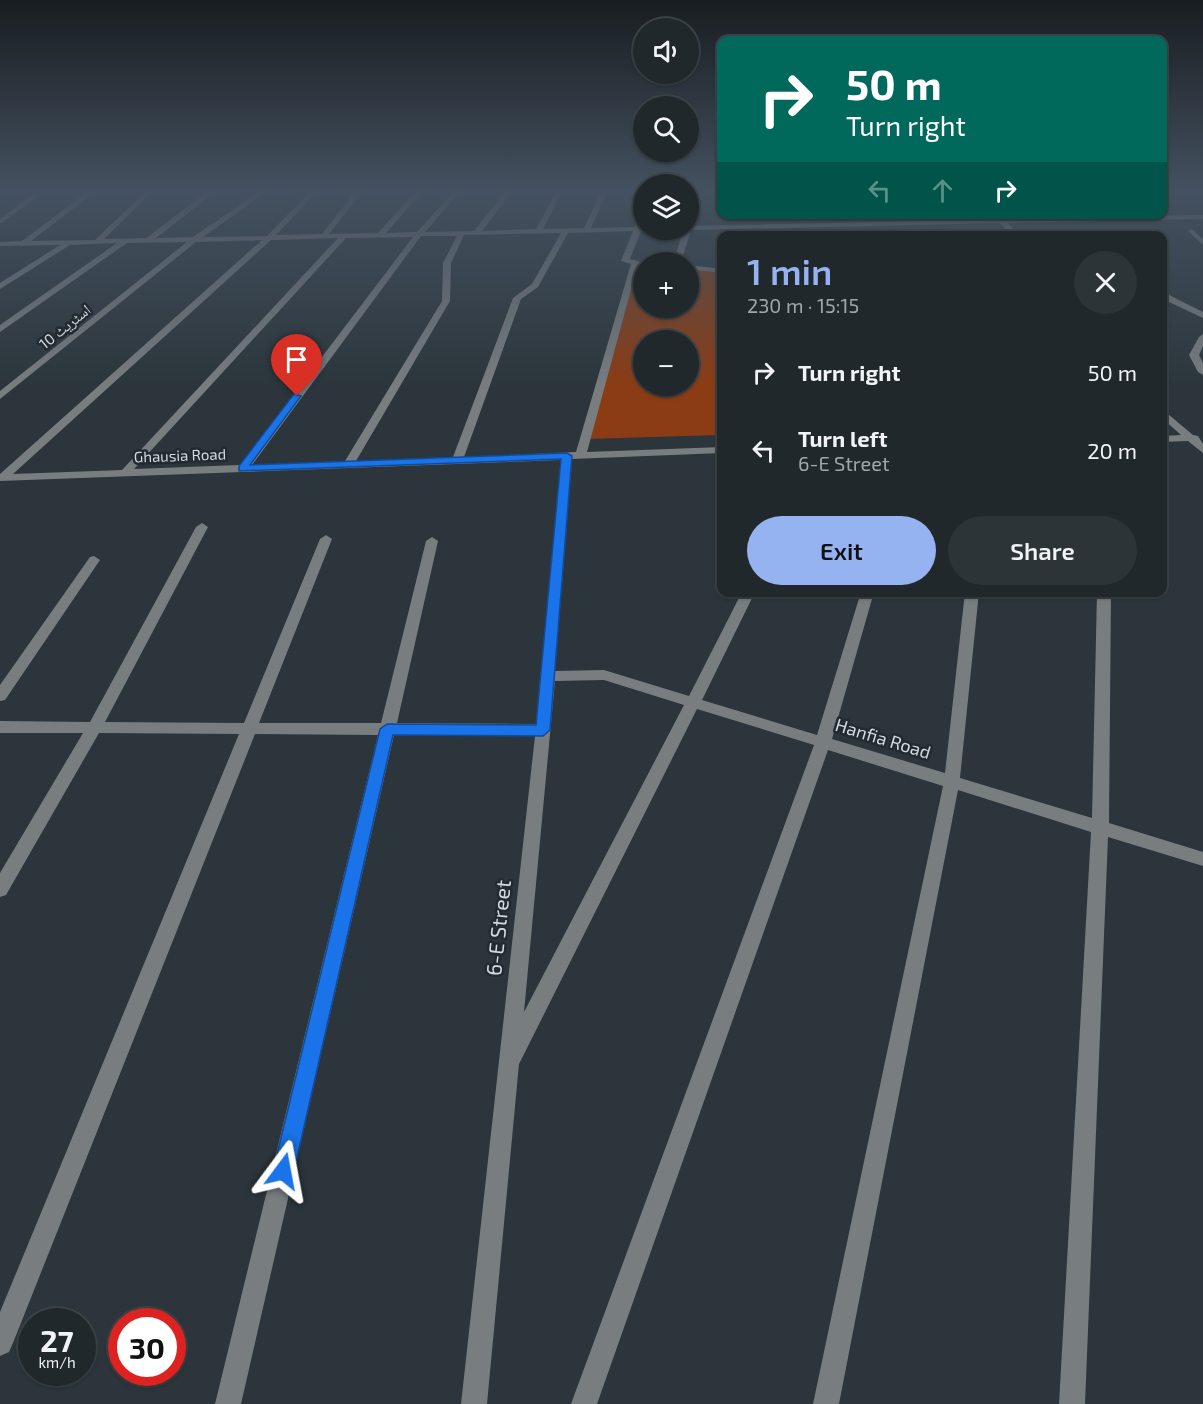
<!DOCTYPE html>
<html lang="en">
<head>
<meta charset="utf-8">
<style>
  :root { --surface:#20282c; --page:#2d3438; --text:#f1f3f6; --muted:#a2a6a9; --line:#3d4448; --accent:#95b2f1 }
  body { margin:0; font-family:"Exo 2","Noto Naskh Arabic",sans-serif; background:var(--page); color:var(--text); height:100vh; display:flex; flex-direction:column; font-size:22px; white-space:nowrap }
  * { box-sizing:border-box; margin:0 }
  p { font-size:20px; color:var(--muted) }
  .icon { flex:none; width:33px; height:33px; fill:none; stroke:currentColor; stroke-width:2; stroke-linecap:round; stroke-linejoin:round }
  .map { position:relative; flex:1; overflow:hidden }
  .panel { position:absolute; left:717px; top:231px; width:450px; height:366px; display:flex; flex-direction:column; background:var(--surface); border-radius:12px; box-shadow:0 2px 4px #0004,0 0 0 2px var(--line) }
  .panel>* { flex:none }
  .hud { position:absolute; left:717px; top:36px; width:450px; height:183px; border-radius:12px; box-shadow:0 2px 4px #0004,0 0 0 2px var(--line); background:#00695c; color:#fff; overflow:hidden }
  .fabs { position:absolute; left:633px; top:18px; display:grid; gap:12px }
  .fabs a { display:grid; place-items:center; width:66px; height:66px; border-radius:50%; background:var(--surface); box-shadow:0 2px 4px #0004,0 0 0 2px var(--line); font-size:30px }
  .speed { position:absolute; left:18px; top:1308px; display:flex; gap:12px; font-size:30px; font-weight:700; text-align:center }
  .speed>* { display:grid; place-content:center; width:78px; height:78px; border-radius:50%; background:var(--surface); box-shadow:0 2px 4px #0004,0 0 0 2px var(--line); line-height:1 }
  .speed small { font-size:15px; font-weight:400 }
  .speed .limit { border:9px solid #d22; background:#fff; color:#111 }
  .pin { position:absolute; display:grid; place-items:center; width:51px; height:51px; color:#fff; margin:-62px -26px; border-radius:50% 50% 50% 0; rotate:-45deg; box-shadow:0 0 6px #0007 }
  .pin .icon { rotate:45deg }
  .me { position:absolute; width:66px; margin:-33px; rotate:13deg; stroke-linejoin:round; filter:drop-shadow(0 0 4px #0008) }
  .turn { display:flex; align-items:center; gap:21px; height:126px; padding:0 30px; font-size:27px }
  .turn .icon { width:78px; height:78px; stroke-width:2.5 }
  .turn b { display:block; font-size:42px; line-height:51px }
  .lanes { display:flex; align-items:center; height:57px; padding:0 30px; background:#0003; justify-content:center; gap:30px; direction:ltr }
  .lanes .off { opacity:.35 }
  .round { display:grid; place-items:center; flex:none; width:63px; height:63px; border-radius:32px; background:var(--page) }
  .headline { display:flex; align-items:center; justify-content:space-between; height:102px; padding:0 30px }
  h1 { font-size:36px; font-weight:600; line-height:45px; color:var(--accent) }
  .primary-button { display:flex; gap:12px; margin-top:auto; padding:12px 30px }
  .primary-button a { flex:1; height:69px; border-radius:36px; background:var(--accent); color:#111; font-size:24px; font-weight:600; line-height:69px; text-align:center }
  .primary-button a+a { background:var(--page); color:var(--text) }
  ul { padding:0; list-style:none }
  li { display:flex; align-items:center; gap:18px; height:78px; padding:0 30px }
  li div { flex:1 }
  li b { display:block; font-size:22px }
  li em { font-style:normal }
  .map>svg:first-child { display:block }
  .green { fill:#8b3c14; fill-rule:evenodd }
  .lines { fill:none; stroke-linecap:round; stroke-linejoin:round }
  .minor { fill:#787d80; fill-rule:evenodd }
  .route { fill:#1a73e8; stroke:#114b97; stroke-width:1.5 }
  .labels { text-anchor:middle; stroke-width:5; stroke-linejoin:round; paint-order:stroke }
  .far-street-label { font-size:15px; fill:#d4dade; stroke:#212b31 }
  .street-label { font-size:18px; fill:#d4dade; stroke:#212b31 }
  .near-street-label { font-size:21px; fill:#d4dade; stroke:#212b31 }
</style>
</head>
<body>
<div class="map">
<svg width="1203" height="1404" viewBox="0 0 1203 1404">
  <rect width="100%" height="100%" fill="#2b353b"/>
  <path class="green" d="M633,262L643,263L644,308H688L689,267L721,271V435L585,439ZM644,340H688V386H644Z"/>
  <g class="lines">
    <path class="minor" d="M36,192H44L0,224V219Z
      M87,192H95L31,241L95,240L145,192H152L104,239L146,238L207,192H215L156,238L193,237L258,192H266L203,237L267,236L310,192H317L276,235L322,234L355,192H362L329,234L378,233L415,192H422L386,233L417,232L453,192H460L425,232L474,231L505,192H512L482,231L536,229L556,192H562L543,229L584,228L601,192H607L591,228L635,227L641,198L644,196L642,227L647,230L641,231L630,259L641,262L638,264L587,452L722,447V453L572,459L555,671L604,670L689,696L742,592H755L702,700L817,735L861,592H874L832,739L945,773L965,592H979L960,778L1092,818L1097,592H1111L1109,823L1203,852V866L1108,837L1085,1404H1059L1091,832L958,790L839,1404H813L943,786L828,750L597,1404H571L814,745L697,709L519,1064L487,1404H461L535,736L394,735L241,1404H215L378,735L255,734L13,1343L9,1352L0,1356V1312L239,734L99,733L6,895L0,897V873L83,733H0V721L90,722L196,527L202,523L208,527L105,722L244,723L320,539L326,535L332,539L259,723H381L426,541L432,537L438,541L397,723L536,724L561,460L0,481V474L262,240L196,242L0,399V391L187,242L127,243L0,332V325L117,243L70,245L0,289V283L60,245L0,246V242L22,241ZM633,231L621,261L631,264L576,452L464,457L521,299L538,287L568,233ZM561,233L532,284L513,298L453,457L356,461L450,301L451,263L464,235ZM421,236H457L443,263L442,301L345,461L252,465ZM413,237L240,465L134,469L346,238ZM338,238L122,470L13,474L271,240ZM604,680L684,705L524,1012L555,681Z
      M692,192H698L692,224L689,226L1203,215V219L1008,223L1019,236H1012L1000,223L691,230L681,262H674L683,230H688V206Z
      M1192,229L1203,239V245L1188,231Z
      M1117,230H1123L1126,236H1119Z
      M688,265L722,269V273L688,269Z
      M1162,288L1171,296L1203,312V318L1165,300Z
      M1203,334V346L1199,355L1203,363V375L1198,372L1189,355L1199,337Z
      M1162,409L1193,435L1198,436L1203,444V453L1188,441L1162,442V436L1181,435L1162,418Z
      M94,556L100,560L5,700L0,701V685L90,557Z"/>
  </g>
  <linearGradient id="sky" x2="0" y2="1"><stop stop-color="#181d20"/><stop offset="0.49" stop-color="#445160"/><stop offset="1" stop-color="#445160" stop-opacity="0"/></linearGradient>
  <rect width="1203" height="389" fill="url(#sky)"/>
  <path class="route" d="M294,394L301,396L250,465L567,453L572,456L550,730L543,736L393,735L294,1171L291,1179L283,1182L276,1179L273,1171L380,729L387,724L536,725L561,459L239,471V466Z"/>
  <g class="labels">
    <g class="far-street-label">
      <text transform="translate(65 327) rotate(-39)" y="5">اسٹریٹ 10</text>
      <text transform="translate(180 456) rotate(-2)" y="5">Ghausia Road</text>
    </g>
    <g class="street-label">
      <text transform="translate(883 739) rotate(17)" y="6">Hanfia Road</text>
    </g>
    <g class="near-street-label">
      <text transform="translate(499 928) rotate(-84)" y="7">6-E Street</text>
    </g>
  </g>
</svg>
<div class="fabs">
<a><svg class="icon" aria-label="sound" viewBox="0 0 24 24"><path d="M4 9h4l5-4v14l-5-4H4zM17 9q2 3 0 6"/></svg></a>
<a><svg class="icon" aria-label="search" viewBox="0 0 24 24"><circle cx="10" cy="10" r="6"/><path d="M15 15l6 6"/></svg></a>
<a><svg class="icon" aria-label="layers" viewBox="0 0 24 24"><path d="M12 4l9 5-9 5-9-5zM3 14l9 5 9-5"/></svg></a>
<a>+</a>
<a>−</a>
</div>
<div class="speed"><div>27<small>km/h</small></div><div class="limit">30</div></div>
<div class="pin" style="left:297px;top:396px;background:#d93025"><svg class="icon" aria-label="arrive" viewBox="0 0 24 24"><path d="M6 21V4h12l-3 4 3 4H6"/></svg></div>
<svg class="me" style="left:283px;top:1171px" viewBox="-20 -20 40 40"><path d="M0-17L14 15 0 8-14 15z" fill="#1a73e8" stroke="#fff" stroke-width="4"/></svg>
<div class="hud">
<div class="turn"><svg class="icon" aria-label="right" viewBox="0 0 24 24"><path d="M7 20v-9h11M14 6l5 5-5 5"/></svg><div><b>50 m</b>Turn right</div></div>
<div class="lanes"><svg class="icon off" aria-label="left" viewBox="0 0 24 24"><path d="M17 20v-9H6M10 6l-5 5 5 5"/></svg><svg class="icon off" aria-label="ahead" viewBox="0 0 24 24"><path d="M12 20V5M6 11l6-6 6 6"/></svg><svg class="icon" aria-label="right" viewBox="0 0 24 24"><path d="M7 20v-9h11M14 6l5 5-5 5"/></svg></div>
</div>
<section class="panel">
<div class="headline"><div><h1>1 min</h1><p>230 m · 15:15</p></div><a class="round"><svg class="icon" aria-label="close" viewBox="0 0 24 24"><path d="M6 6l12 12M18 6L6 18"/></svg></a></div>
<ul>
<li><svg class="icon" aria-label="right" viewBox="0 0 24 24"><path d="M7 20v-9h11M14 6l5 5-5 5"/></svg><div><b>Turn right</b></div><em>50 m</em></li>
<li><svg class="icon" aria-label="left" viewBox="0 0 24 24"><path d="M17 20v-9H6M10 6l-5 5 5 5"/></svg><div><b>Turn left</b><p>6-E Street</p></div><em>20 m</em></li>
</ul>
<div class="primary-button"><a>Exit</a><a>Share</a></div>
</section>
</div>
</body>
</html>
